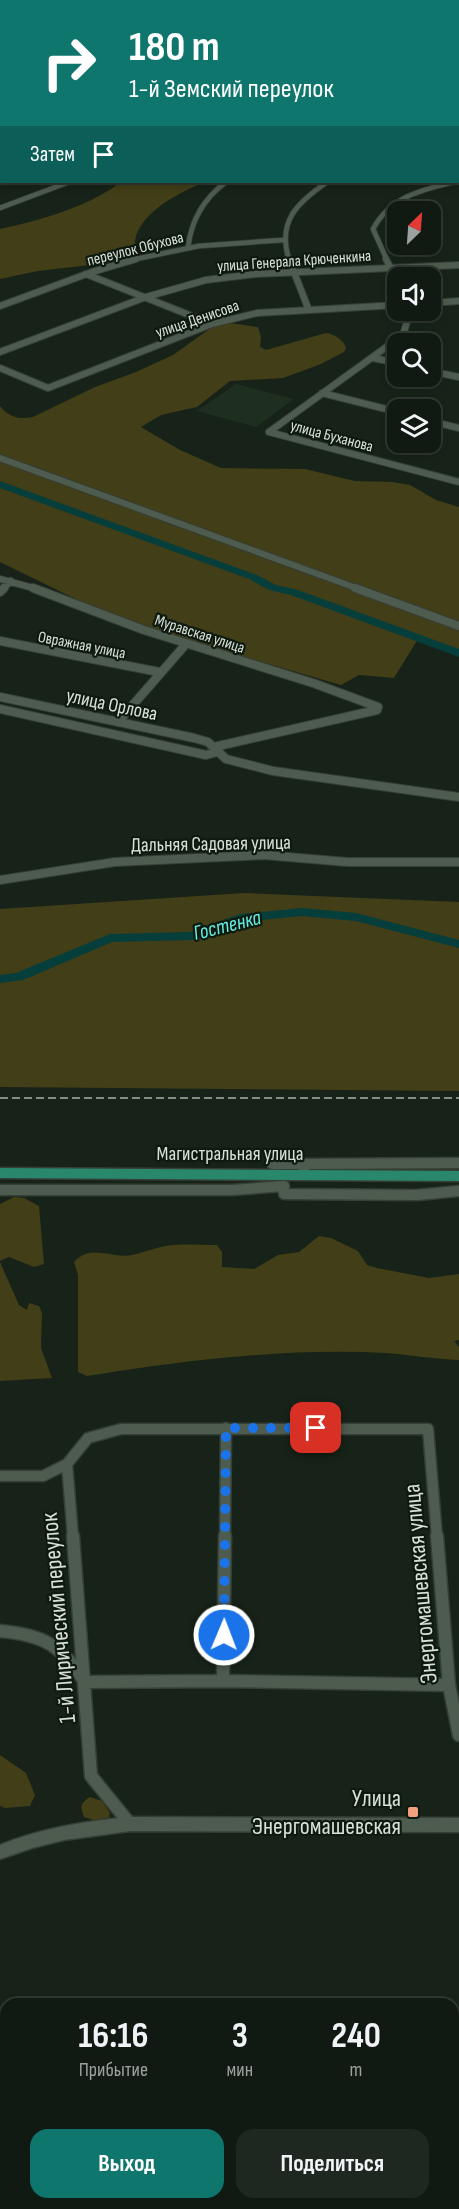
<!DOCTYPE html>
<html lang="ru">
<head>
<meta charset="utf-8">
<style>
  :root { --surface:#111a12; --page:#1e2720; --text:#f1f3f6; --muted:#9ca19f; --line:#303832; --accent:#0f766e }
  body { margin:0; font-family:"Sofia Sans Condensed",sans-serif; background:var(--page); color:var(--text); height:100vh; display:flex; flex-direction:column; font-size:22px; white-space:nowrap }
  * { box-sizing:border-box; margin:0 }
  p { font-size:20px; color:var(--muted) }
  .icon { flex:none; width:33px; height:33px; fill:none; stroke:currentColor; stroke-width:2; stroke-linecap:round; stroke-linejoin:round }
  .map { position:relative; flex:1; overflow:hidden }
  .details { position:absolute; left:0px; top:1998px; width:459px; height:212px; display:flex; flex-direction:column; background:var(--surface); border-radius:18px 18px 0 0; box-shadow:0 3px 9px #0003,0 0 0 2px var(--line) }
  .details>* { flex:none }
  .banner { position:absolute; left:0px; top:0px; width:459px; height:183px; box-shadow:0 3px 9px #0003,0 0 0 2px var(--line); background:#0f766e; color:#fff; overflow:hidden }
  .needle { width:39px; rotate:25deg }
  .buttons { position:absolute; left:387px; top:201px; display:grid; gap:12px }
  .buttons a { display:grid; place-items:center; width:54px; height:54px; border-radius:12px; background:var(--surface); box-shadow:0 3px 9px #0003,0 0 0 2px var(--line); font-size:30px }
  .pin { position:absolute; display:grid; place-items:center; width:51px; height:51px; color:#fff; margin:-26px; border-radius:12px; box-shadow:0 3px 9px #0006 }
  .me { position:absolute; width:66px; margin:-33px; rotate:1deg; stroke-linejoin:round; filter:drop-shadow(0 0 4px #0008) }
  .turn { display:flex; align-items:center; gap:21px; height:126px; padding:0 30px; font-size:27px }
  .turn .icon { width:78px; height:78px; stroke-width:2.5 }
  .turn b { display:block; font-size:42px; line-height:51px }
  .then { display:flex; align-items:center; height:57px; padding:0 30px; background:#0003; gap:12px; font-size:22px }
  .eta { display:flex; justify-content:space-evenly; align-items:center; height:102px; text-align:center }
  .eta b { font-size:36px; font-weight:700; line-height:42px }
  .cta { display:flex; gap:12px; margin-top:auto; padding:12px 30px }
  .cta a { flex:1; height:69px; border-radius:18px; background:var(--accent); color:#fff; font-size:24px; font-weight:700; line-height:69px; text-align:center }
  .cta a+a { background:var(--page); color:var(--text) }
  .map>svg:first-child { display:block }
  .built { fill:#1e2f20 }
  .green { fill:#413e18 }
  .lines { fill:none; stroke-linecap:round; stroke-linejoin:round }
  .river { fill:#063e3b; fill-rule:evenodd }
  .minor-far4-casing { stroke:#363f37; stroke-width:6 }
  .minor-far3-casing { stroke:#363f37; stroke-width:8 }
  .minor-far2-casing { stroke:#363f37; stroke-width:10 }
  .minor-far1-casing { stroke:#363f37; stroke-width:13 }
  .minor-casing { stroke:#363f37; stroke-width:15 }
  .tertiary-casing { stroke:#363f37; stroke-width:3 }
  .primary-casing { stroke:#363f37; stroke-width:3 }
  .minor-far4 { stroke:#4e5c4f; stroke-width:4.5 }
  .minor-far3 { stroke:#4e5c4f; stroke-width:6 }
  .minor-far2 { stroke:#4e5c4f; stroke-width:8 }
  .minor-far1 { stroke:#4e5c4f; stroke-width:10 }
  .minor { stroke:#4e5c4f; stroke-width:12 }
  .tertiary { fill:#4e5c4f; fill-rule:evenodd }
  .primary { fill:#29876b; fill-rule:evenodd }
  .rail { stroke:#848e85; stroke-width:2; stroke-dasharray:8 4; stroke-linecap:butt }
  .route { stroke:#1a73e8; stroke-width:10; stroke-dasharray:0 18 }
  .poi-dot { fill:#f2a080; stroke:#0e1a0f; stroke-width:2 }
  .labels { text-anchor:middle; stroke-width:4.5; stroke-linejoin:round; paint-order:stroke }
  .far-street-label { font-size:16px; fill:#d8e0d8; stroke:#0e1a0f }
  .street-label { font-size:20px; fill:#d8e0d8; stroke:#0e1a0f }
  .water-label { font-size:21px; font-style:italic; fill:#64eee4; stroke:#0e1a0f }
  .near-street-label { font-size:24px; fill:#d8e0d8; stroke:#0e1a0f }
  .near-poi-label { font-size:24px; fill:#d8e0d8; stroke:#0e1a0f; text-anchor:end }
</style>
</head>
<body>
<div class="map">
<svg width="459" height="2209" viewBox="0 0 459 2209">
  <rect width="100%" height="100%" fill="#172318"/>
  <path class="built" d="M236,384L294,399L256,427L197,411Z"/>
  <path class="green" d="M121,182H204C181,192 144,210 136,236C134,243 135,253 134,260L38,271L0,279V229C41,220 88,207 121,182Z
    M230,323L258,327L261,337L260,347L266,350L326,333C334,334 344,340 346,348L344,352L321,364L283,378L230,381L197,407L161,415L141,427L180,450L221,468L305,469L355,481L392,482L410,485L436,500L459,507V654L418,639L394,678L359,675L341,685L189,641L96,609L0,562V406C9,417 19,420 33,417L95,387L136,372L173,355L215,325Z
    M244,893L459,902V1091L0,1087V909Z
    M14,1197L24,1198L39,1206L44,1264L34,1267L9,1257L0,1261V1204Z
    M319,1236L331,1238L358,1251L367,1265L377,1268L429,1278L459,1274V1340L454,1341L459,1347V1360C434,1359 410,1355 386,1353C286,1348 185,1360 87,1376L78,1372V1275L74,1262C91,1243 111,1259 132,1255C146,1252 159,1246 174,1245C188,1244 202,1245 217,1245L222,1252V1267L254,1269L278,1255L299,1252Z
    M0,1262L19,1305L27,1310L29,1303L39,1306L42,1313L41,1348L52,1378L0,1381Z
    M0,1755L26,1773L35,1795L30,1806L5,1808L0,1806Z
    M90,1797L102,1801L110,1813L109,1818L93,1820L84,1817C80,1807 80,1803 90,1797Z"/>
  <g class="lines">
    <path class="river" d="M0,481L257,575L276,585L298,590L459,649V657L291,595L269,590L249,579L0,488Z
      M302,908L356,913L459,940V948L356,921L302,916L242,922L192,940L112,942L23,980L0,983V975L16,973L110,934L190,932L240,914Z"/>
    <defs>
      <path id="minor-far4" d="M0,208L69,182
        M188,248C191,220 203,199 226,182
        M131,260L199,246L283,240
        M289,260C277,221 297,203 327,182
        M387,260L373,229C390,197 421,190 454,182"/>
      <path id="minor-far3" d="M289,259L308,308
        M386,259L390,267
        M86,274L212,324
        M430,303L459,301
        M0,306L92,272L136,259
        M0,352L146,297L206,280L256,274L459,265
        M373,358L398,363
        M0,368L48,388L212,324L257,313L398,305
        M430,371L459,377
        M322,393L398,412
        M430,421L459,428
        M269,432L459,482
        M269,432L403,335L407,322L404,310
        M0,458L359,589
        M0,579L37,589
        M3,589L11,581"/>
      <path id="minor-far2" d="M33,588L144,630L313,683L378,707L377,710L214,747
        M355,588L459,626
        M0,592L4,588
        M0,641L159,672
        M0,697L194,738L208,742L226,759L273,771L459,797
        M0,709L206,755L217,752
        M118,722L186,644
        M0,880L115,862L264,855L347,862H459"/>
      <path id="minor-far1" d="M272,1164H304
        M304,1175V1164L459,1163
        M0,1190H232L284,1186V1194L417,1195L459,1191
        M0,1476H43L67,1464
        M73,1537L67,1464L88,1438L121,1429H428L437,1537
        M225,1537L226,1428"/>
      <path id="minor" d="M73,1536L91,1776L130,1824
        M437,1536L449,1685L459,1735
        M0,1631C44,1635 61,1645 85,1682L223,1681L449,1685
        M223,1681L225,1536
        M453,2073H459
        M0,2152L6,2147
        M83,2204L84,2209"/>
      <path id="tertiary" d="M130,1817L459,1818V1832L130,1831L64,1840L32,1848L0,1859V1845C42,1828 85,1821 130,1817Z"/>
      <path id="primary" d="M0,1168L459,1171V1181L0,1178Z"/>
    </defs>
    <use href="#minor-far4" class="minor-far4-casing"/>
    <use href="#minor-far3" class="minor-far3-casing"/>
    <use href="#minor-far2" class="minor-far2-casing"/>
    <use href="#minor-far1" class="minor-far1-casing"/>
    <use href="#minor" class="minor-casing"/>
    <use href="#tertiary" class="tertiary-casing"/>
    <use href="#primary" class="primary-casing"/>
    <use href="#minor-far4" class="minor-far4"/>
    <use href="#minor-far3" class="minor-far3"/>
    <use href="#minor-far2" class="minor-far2"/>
    <use href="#minor-far1" class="minor-far1"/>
    <use href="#minor" class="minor"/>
    <use href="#tertiary" class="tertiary"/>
    <use href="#primary" class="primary"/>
    <path class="rail" d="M0,1098H459"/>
  </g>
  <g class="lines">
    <path class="route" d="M224,1635L226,1428H316"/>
  </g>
  <rect class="poi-dot" x="407" y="1806" width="12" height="12" rx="3"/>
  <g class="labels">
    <g class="far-street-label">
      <text transform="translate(135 248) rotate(-14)" y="6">переулок Обухова</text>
      <text transform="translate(294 260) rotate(-4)" y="6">улица Генерала Крюченкина</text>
      <text transform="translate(197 318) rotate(-19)" y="6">улица Денисова</text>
      <text transform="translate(332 435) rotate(15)" y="6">улица Буханова</text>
      <text transform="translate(200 633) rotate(18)" y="6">Муравская улица</text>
      <text transform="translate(82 644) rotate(11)" y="6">Овражная улица</text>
    </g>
    <g class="street-label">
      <text transform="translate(112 704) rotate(12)" y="7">улица Орлова</text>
      <text transform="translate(211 843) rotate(-1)" y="7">Дальняя Садовая улица</text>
      <text x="230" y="1160">Магистральная улица</text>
    </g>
    <g class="water-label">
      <text transform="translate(227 925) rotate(-14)" y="7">Гостенка</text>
    </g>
    <g class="near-street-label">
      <text transform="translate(420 1584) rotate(-95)" y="8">Энергомашевская улица</text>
      <text transform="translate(58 1618) rotate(-95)" y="8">1-й Лирический переулок</text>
    </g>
    <g class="near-poi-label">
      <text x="401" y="1806">Улица<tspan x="401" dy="28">Энергомашевская</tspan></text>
    </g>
  </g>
</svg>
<div class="buttons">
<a><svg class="needle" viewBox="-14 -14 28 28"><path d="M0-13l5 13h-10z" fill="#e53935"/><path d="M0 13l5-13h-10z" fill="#9ca19f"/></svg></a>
<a><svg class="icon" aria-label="sound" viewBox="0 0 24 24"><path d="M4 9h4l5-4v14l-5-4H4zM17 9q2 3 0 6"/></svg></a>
<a><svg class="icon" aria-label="search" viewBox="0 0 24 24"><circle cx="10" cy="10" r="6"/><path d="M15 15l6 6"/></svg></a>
<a><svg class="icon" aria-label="layers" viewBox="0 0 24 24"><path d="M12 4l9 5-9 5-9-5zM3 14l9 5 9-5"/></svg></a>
</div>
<div class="pin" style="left:316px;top:1428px;background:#d93025"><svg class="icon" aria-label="arrive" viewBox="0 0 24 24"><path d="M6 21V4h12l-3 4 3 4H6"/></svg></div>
<svg class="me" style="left:224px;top:1635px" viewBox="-20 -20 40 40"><circle r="17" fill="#1a73e8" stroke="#fff" stroke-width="3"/><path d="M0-11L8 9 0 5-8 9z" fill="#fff"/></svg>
<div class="banner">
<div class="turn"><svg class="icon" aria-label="right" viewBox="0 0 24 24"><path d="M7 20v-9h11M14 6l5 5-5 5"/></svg><div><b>180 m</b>1-й Земский переулок</div></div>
<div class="then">Затем<svg class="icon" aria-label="arrive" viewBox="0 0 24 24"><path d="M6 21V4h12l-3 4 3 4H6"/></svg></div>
</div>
<section class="details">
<div class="eta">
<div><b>16:16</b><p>Прибытие</p></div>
<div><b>3</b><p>мин</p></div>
<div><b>240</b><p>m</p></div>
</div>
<div class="cta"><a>Выход</a><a>Поделиться</a></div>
</section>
</div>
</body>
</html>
